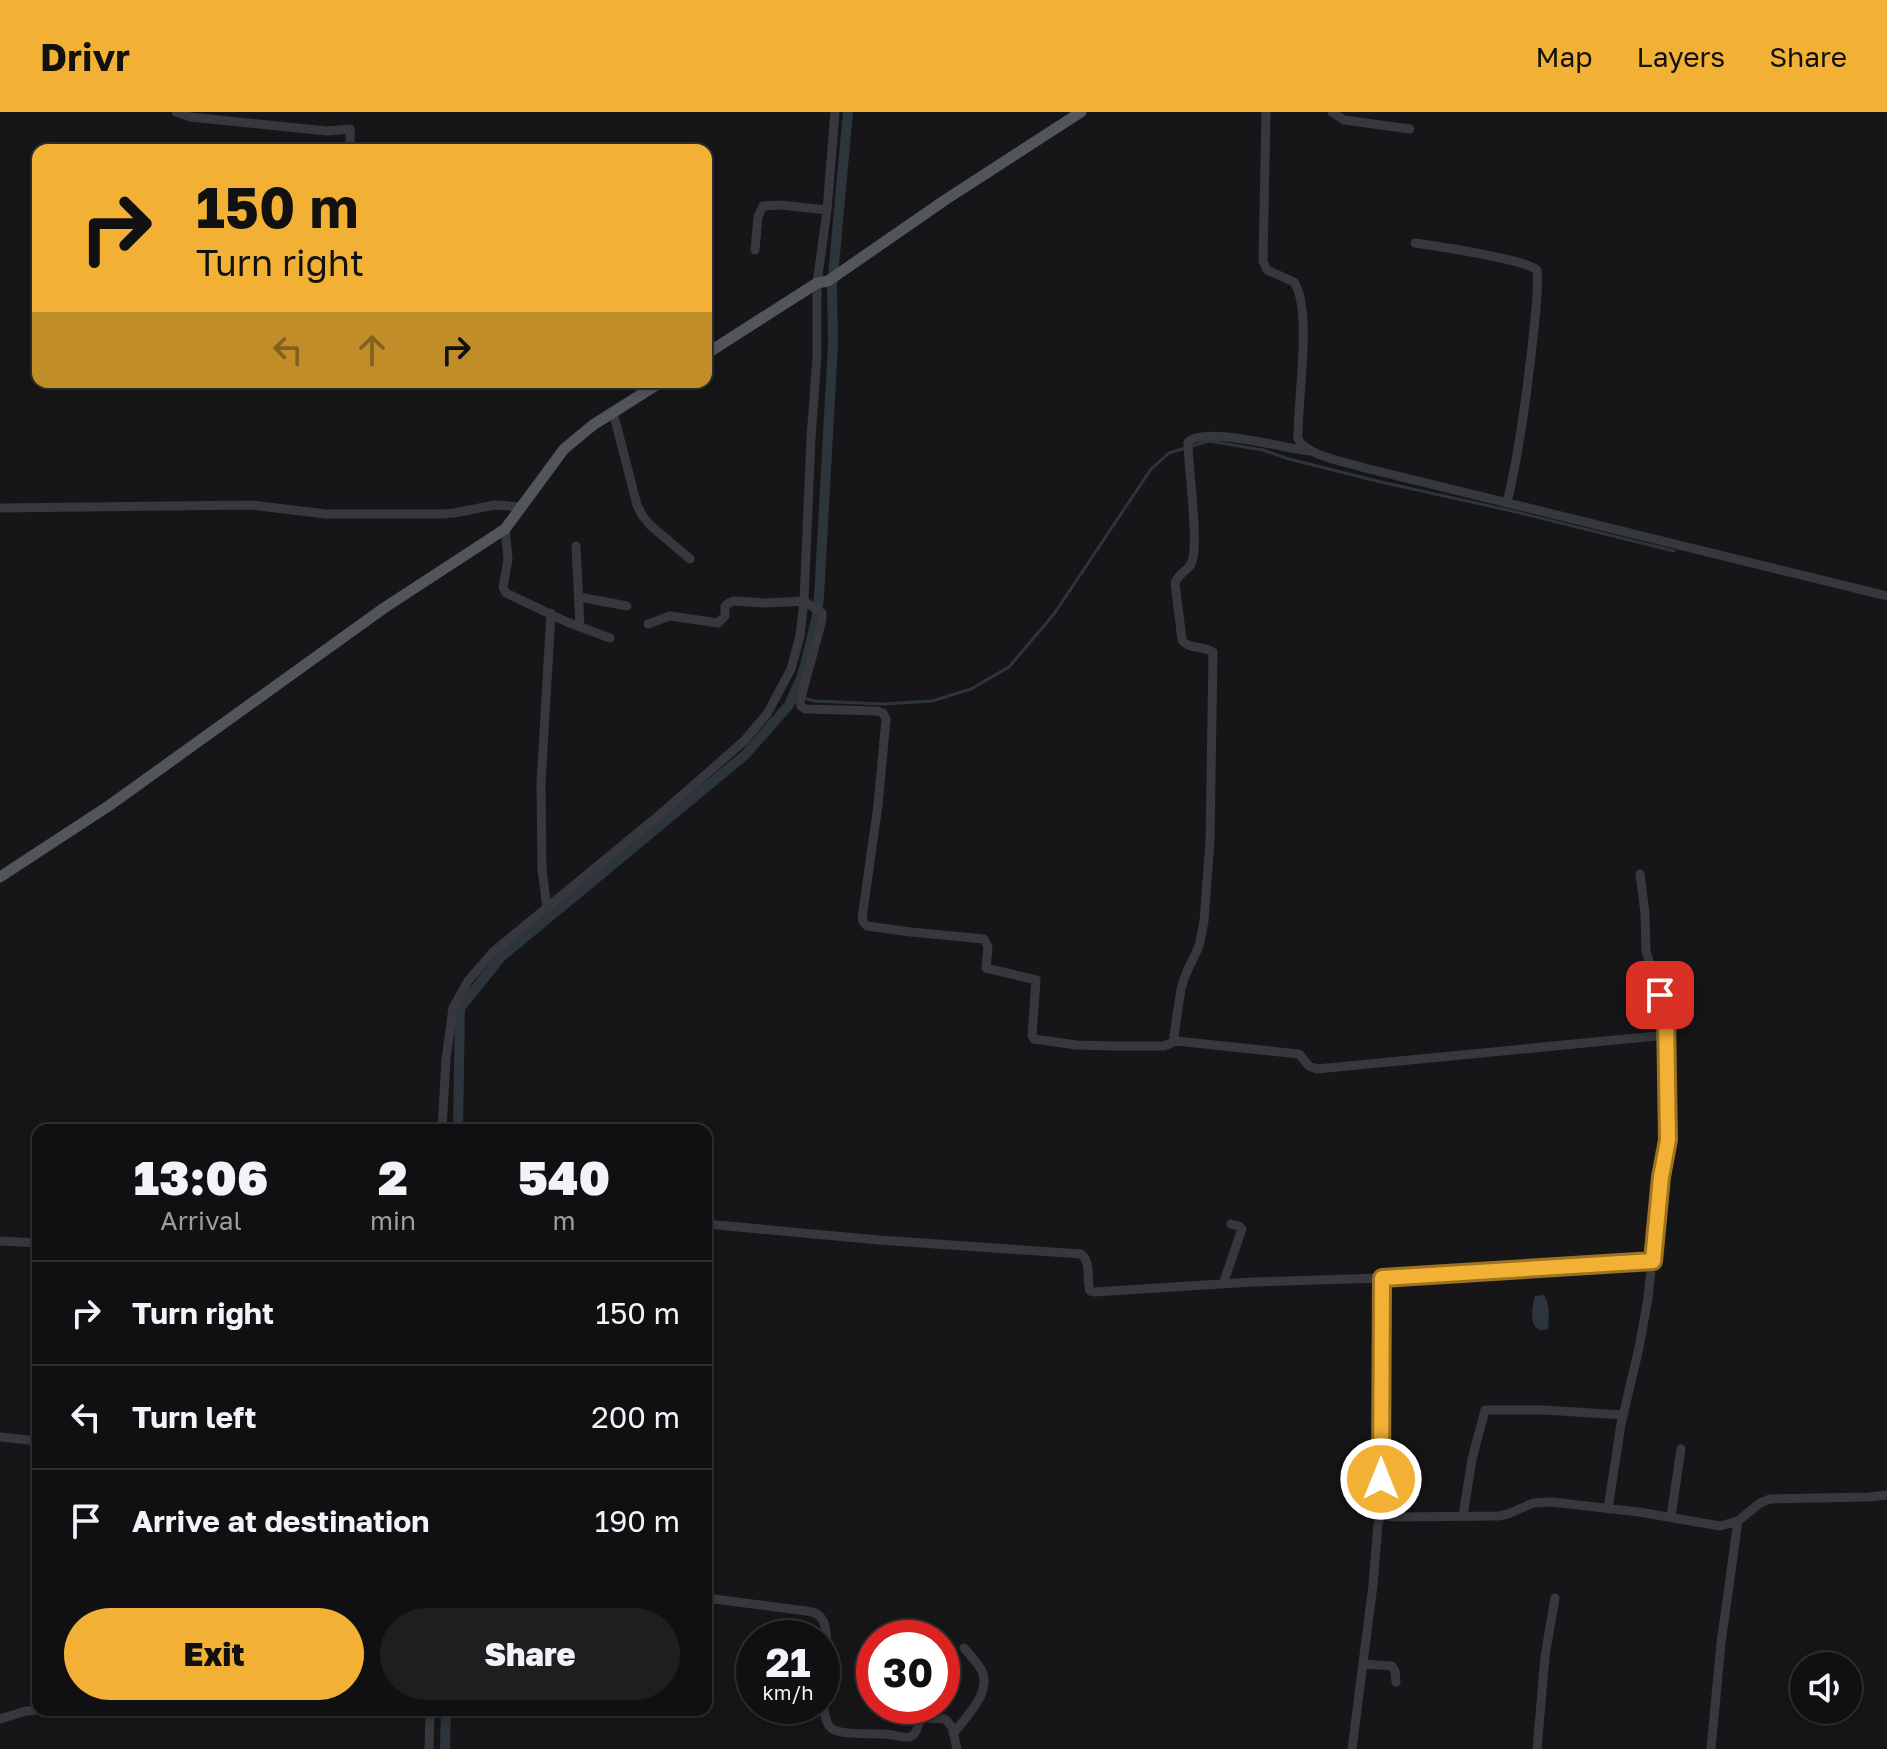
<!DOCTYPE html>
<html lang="en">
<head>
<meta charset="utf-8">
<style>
  :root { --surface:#101012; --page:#1e1e20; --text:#f1f3f6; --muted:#9c9d9f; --line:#303032; --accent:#f2b134 }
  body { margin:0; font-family:"Golos Text",sans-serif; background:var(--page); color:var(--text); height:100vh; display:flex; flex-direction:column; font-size:30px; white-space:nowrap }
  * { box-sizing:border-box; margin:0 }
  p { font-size:26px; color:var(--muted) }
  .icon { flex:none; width:44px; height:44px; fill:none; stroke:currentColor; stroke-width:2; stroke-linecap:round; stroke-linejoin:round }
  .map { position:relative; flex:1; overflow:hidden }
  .panel { position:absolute; left:32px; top:1012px; width:680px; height:592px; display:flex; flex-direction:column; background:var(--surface); border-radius:16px; box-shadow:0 4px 12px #0003,0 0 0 2px var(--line) }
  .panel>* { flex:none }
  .hud { position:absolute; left:32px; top:32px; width:680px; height:244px; border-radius:16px; box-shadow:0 4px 12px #0003,0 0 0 2px var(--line); background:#f2b134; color:#111; overflow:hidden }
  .tools { position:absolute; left:1790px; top:1540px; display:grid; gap:16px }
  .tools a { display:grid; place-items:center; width:72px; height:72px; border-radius:50%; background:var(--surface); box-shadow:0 4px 12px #0003,0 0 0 2px var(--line); font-size:40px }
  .speed { position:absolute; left:736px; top:1508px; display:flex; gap:16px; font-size:40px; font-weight:700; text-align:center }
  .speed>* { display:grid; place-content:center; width:104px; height:104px; border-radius:50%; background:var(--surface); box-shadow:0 4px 12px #0003,0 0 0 2px var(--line); line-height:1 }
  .speed small { font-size:20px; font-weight:400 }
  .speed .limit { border:12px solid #d22; background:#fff; color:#111 }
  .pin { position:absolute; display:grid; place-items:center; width:68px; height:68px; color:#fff; margin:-34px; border-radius:16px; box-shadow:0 4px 12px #0006 }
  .me { position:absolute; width:88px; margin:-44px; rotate:0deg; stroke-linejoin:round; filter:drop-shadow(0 0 6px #0008) }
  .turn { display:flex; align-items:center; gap:28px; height:168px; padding:0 32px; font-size:36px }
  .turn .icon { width:104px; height:104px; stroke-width:2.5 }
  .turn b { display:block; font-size:56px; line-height:68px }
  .lanes { display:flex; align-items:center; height:76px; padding:0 32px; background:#0003; justify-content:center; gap:40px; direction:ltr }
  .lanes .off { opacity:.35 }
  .eta { display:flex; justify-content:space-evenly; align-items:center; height:136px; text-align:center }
  .eta b { font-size:48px; font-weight:800; line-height:56px }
  .cta { display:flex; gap:16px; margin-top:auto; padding:16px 32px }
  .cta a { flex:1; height:92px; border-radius:48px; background:var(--accent); color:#111; font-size:32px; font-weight:800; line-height:92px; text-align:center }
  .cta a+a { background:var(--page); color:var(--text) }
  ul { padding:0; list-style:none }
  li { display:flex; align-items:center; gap:24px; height:104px; padding:0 32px; border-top:2px solid var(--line) }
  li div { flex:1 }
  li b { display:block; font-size:30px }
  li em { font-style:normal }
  header { display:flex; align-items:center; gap:48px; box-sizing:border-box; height:112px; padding:0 40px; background:var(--accent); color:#111 }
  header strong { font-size:38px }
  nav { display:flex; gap:44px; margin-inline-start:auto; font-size:28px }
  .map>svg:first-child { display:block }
  .water { fill:#2c353c }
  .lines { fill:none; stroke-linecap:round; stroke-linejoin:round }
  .stream { stroke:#2c353c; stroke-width:3 }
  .canal { stroke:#2c353c; stroke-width:10 }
  .minor { stroke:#37383d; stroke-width:9 }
  .major { stroke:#53555c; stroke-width:11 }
  .route-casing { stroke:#9d7322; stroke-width:20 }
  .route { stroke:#f2b134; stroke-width:14 }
</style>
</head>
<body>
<header>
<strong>Drivr</strong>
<nav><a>Map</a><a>Layers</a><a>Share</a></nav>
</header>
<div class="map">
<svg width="1887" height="1637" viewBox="0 0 1887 1637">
  <rect width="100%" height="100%" fill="#161618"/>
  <path class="water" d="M1544,1183C1550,1192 1549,1207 1548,1217C1528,1223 1531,1197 1535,1184Z"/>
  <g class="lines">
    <path class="stream" d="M804,586L814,589L882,592L932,589L971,577L1009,555L1054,502L1151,357L1169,341L1209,329L1263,338L1289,347L1381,370L1512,399L1674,439"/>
    <path class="canal" d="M458,1018L460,896L501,845L745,643L789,593L803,561L816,508L819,485L833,232L832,175L848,0
      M445,1637L446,1598"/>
    <path class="minor" d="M176,0L190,5L327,19L350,17V32L352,38
      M1266,0L1263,149L1267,158L1294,170C1313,199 1297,289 1298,327C1307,344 1346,350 1365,356L1887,484
      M1332,0L1344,8L1410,17
      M1415,131C1440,135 1521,146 1537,158C1539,180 1535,204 1533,226C1527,281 1520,337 1507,391
      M755,138L758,105L763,94L781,93L827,98
      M613,300L637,393L642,403L650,413L690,447
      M1309,339C1283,336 1206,314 1188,330C1188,354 1200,435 1191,452C1186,460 1178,462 1175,471L1182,528C1189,538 1203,533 1213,540L1210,729L1204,809L1199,834L1185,864L1181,877L1174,924L1176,929L1299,942L1309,954L1317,957L1667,923L1668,1028L1661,1065L1648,1186L1639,1236L1621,1312L1608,1397
      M0,396L251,393L326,402H441L454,401L495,393L522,395
      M505,417L508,447L503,475L506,481L567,510L610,526
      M576,434L580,515
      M579,485L627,494
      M648,512L670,504L718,511L725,504V494L729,491L734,489L766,491L804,489L822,501V508L800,589L801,594L805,597L877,599L883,601L886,607L878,693L863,799C862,805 861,809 867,814L911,820L984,827L988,835L986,856L1036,868L1032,923L1034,927L1076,933L1114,934H1164L1176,929
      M1640,762L1645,801L1646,839L1666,901L1667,923
      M547,796L542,757L541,671L551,501
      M442,1018L446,947L453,896L468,869L494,839L663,700L744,629L767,602L791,557L800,524L804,489L811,326L817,245V171L827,98L835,0
      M706,1112L879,1128L1081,1142C1092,1151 1086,1166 1090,1179L1095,1180L1252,1170L1382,1166L1653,1149
      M0,1129L38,1131
      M1382,1166L1381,1367L1383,1396L1388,1404L1396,1405L1498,1404L1508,1402L1533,1391L1552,1390L1639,1400L1720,1414L1738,1409L1760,1391L1770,1387L1869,1385L1887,1383
      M1223,1172L1242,1117L1239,1114L1231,1112
      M0,1325L38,1329
      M1463,1404L1472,1347L1485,1298H1544L1623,1303
      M1671,1405L1681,1337
      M706,1486L806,1499C813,1500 818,1501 822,1507C835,1526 815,1589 828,1612C830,1616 833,1618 837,1619C855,1624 875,1620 893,1623C899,1624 906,1627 912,1624C917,1621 918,1613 920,1608L927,1606L945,1607L952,1615L957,1637
      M1363,1552L1392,1554L1395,1559L1396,1570
      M0,1607L26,1599L39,1598
      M954,1621C967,1603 993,1580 981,1557C976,1549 969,1542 964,1536
      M429,1637L430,1598
      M1352,1637L1373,1473L1378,1412L1383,1396
      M1537,1637L1545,1544L1555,1486
      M1711,1637L1721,1531L1738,1409"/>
    <path class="major" d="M706,242L817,171L828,169L945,88L1081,0
      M0,765L110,693L384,496L505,417L564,337L593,313L661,270"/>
  </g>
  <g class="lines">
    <defs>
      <path id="route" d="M1381,1367L1382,1166L1653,1149L1661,1065L1668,1028L1666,901L1660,883"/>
    </defs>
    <use href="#route" class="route-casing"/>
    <use href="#route" class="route"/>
  </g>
</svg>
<div class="tools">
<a><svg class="icon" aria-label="sound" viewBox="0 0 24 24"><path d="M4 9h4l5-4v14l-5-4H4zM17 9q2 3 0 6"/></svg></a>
</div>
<div class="speed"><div>21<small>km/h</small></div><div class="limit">30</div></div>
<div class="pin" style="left:1660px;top:883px;background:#d93025"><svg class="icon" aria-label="arrive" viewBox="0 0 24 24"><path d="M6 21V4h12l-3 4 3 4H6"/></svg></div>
<svg class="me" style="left:1381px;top:1367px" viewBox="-20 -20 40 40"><circle r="17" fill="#f2b134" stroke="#fff" stroke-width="3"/><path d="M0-11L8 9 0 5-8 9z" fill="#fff"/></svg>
<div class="hud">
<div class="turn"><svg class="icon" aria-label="right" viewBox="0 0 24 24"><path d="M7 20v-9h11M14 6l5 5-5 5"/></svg><div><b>150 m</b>Turn right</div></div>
<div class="lanes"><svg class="icon off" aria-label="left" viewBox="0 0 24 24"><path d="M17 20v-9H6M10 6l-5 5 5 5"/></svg><svg class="icon off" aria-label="ahead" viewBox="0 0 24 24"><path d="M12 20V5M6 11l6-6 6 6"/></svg><svg class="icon" aria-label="right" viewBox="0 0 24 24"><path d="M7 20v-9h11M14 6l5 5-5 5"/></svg></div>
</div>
<section class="panel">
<div class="eta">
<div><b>13:06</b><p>Arrival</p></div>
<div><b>2</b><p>min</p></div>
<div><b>540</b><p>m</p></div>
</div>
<ul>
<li><svg class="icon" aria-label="right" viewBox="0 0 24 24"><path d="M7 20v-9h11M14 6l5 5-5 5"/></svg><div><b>Turn right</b></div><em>150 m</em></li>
<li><svg class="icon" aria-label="left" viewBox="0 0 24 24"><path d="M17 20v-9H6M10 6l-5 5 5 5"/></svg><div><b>Turn left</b></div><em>200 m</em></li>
<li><svg class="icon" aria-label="arrive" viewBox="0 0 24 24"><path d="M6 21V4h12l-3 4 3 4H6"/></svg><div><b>Arrive at destination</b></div><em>190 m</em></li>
</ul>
<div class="cta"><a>Exit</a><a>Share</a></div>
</section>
</div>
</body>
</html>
